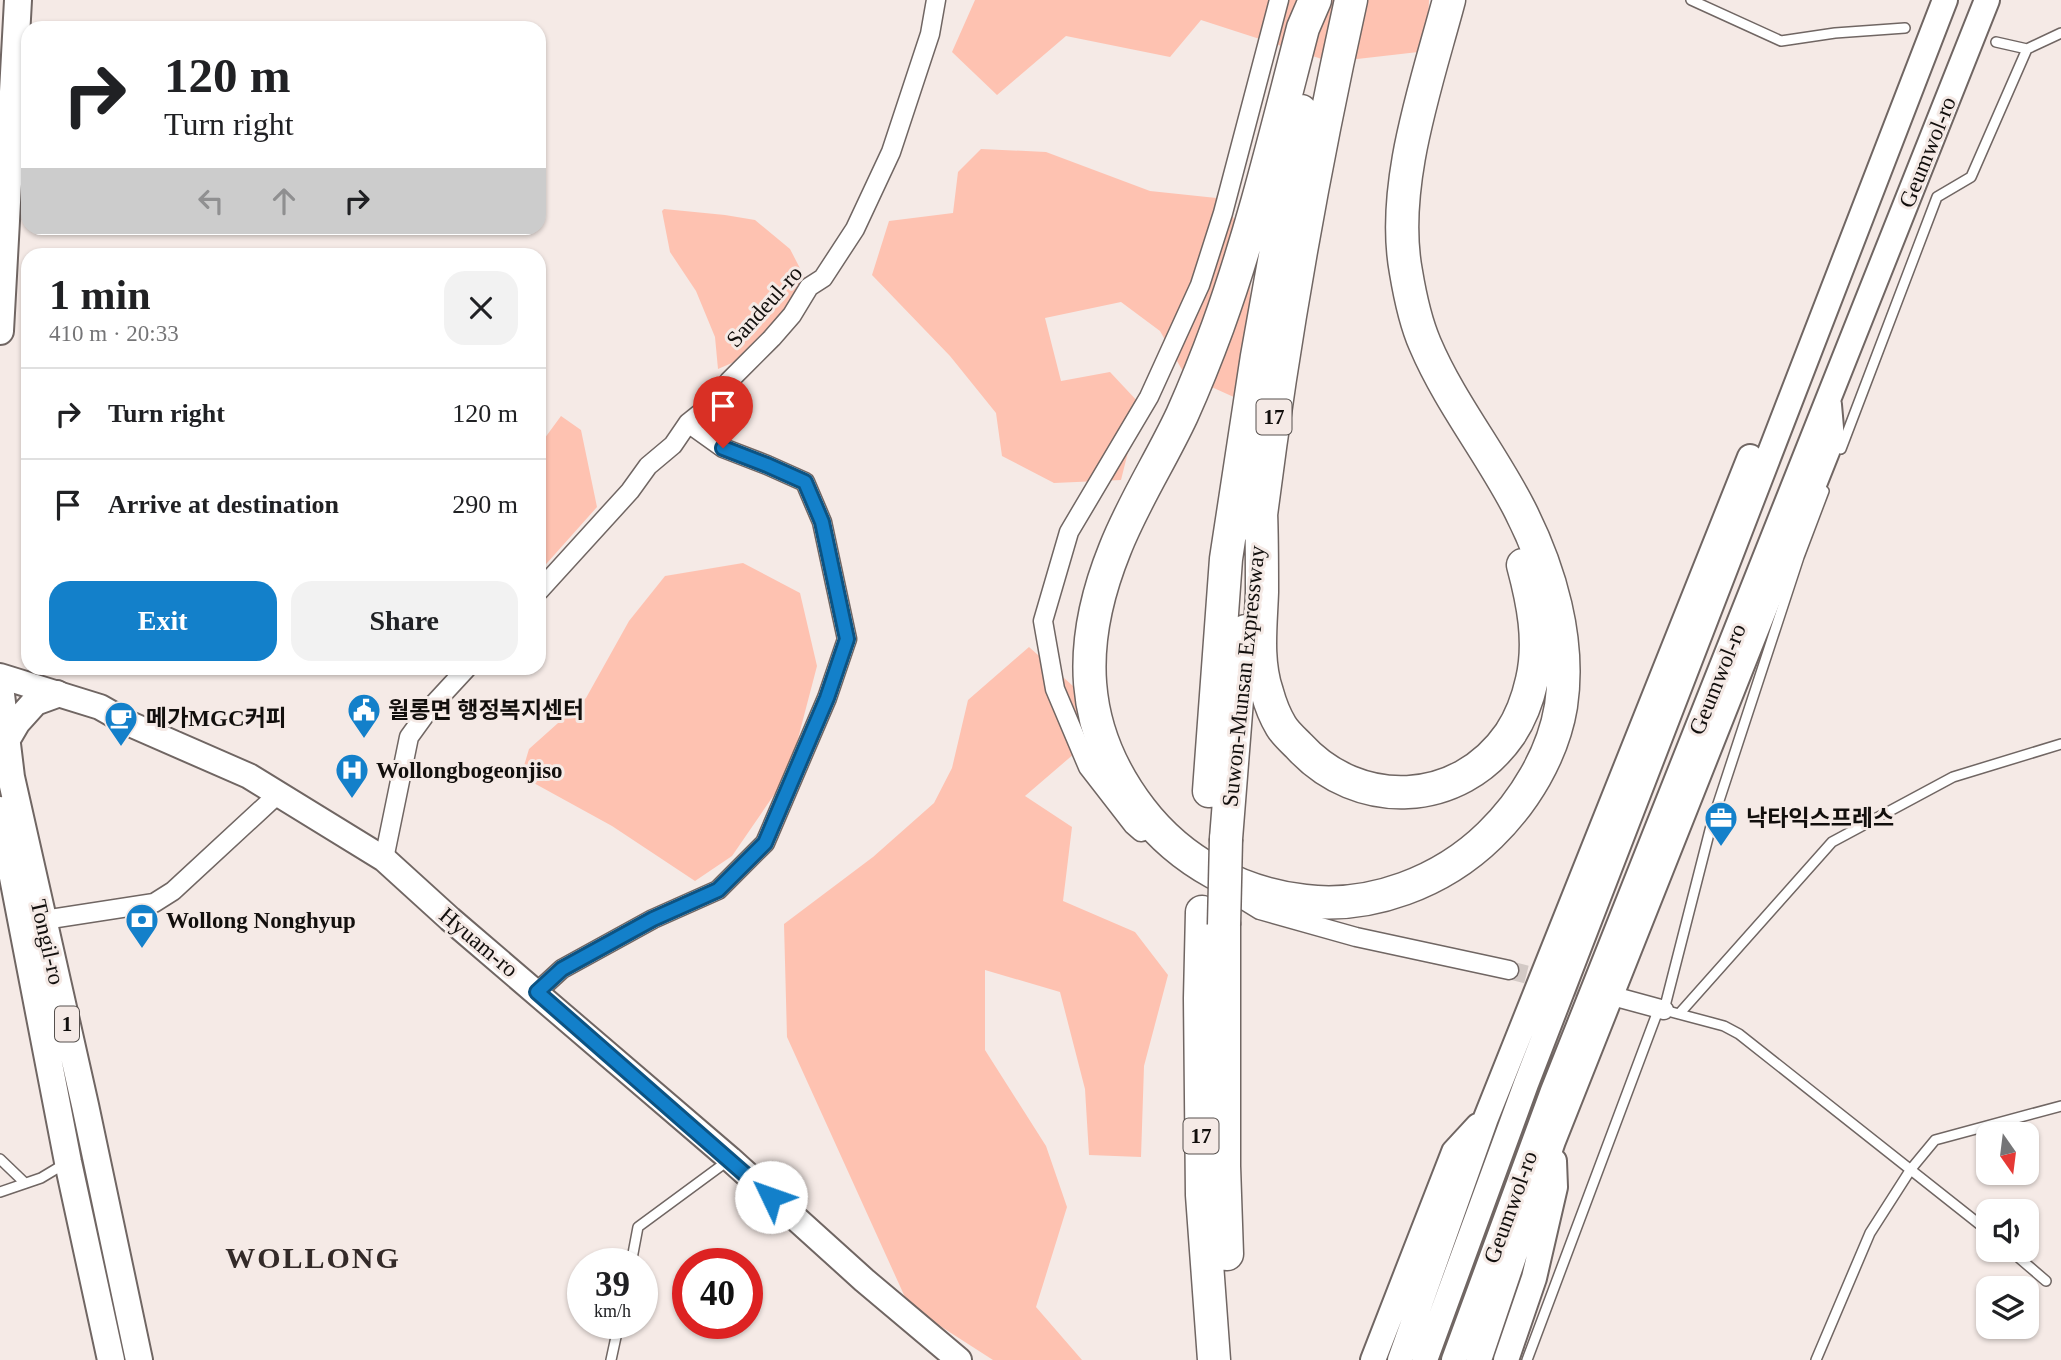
<!DOCTYPE html>
<html lang="en">
<head>
<meta charset="utf-8">
<style>
  :root { --surface:#fff; --page:#f2f2f2; --text:#202124; --muted:#757577; --line:#e0e0e0; --accent:#1380ca }
  body { margin:0; font-family:"Times New Roman","Noto Sans KR",serif; background:var(--page); color:var(--text); height:100vh; display:flex; flex-direction:column; font-size:26px; white-space:nowrap }
  * { box-sizing:border-box; margin:0 }
  p { font-size:23px; color:var(--muted) }
  .icon { flex:none; width:38px; height:38px; fill:none; stroke:currentColor; stroke-width:2; stroke-linecap:round; stroke-linejoin:round }
  .map { position:relative; flex:1; overflow:hidden }
  .panel { position:absolute; left:21px; top:248px; width:525px; height:427px; display:flex; flex-direction:column; background:var(--surface); border-radius:21px; box-shadow:0 2px 5px #0004 }
  .panel>* { flex:none }
  .hud { position:absolute; left:21px; top:21px; width:525px; height:214px; border-radius:21px; box-shadow:0 2px 5px #0004; background:#fff; color:var(--text); overflow:hidden }
  .needle { width:46px; rotate:166deg }
  .buttons { position:absolute; left:1976px; top:1122px; display:grid; gap:14px }
  .buttons a { display:grid; place-items:center; width:63px; height:63px; border-radius:14px; background:var(--surface); box-shadow:0 2px 5px #0004; font-size:35px }
  .speed { position:absolute; left:567px; top:1248px; display:flex; gap:14px; font-size:35px; font-weight:700; text-align:center }
  .speed>* { display:grid; place-content:center; width:91px; height:91px; border-radius:50%; background:var(--surface); box-shadow:0 2px 5px #0004; line-height:1 }
  .speed small { font-size:18px; font-weight:400 }
  .speed .limit { border:10px solid #d22; background:#fff; color:#111 }
  .pin { position:absolute; display:grid; place-items:center; width:60px; height:60px; color:#fff; margin:-72px -30px; border-radius:50% 50% 50% 0; rotate:-45deg; box-shadow:0 0 7px #0007 }
  .pin .icon { rotate:45deg }
  .me { position:absolute; width:77px; margin:-38px; rotate:312deg; stroke-linejoin:round; filter:drop-shadow(0 0 5px #0008) }
  .turn { display:flex; align-items:center; gap:24px; height:147px; padding:0 28px; font-size:32px }
  .turn .icon { width:91px; height:91px; stroke-width:2.5 }
  .turn b { display:block; font-size:49px; line-height:60px }
  .lanes { display:flex; align-items:center; height:66px; padding:0 28px; background:#0003; justify-content:center; gap:35px; direction:ltr }
  .lanes .off { opacity:.35 }
  .round { display:grid; place-items:center; flex:none; width:74px; height:74px; border-radius:21px; background:var(--page) }
  .overview { display:flex; align-items:center; justify-content:space-between; height:119px; padding:0 28px }
  h1 { font-size:42px; font-weight:700; line-height:52px }
  .primary-button { display:flex; gap:14px; margin-top:auto; padding:14px 28px }
  .primary-button a { flex:1; height:80px; border-radius:21px; background:var(--accent); color:#fff; font-size:28px; font-weight:700; line-height:80px; text-align:center }
  .primary-button a+a { background:var(--page); color:var(--text) }
  ul { padding:0; list-style:none }
  li { display:flex; align-items:center; gap:21px; height:91px; padding:0 28px; border-top:2px solid var(--line) }
  li div { flex:1 }
  li b { display:block; font-size:26px }
  li em { font-style:normal }
  .map>svg:first-child { display:block }
  .green { fill:#fec2b1 }
  .lines { fill:none; stroke-linecap:round; stroke-linejoin:round }
  .street-tunnel { stroke:#d3c9c5; stroke-width:18; stroke-dasharray:18 9; stroke-linecap:butt }
  .lane-casing { stroke:#706663; stroke-width:12 }
  .street-casing { stroke:#706663; stroke-width:21 }
  .secondary-casing { stroke:#706663; stroke-width:28 }
  .primary-casing { stroke:#706663; stroke-width:30 }
  .highway-casing { stroke:#706663; stroke-width:35 }
  .lane { stroke:#fff; stroke-width:9 }
  .street { stroke:#fff; stroke-width:18 }
  .secondary { stroke:#fff; stroke-width:24 }
  .primary { stroke:#fff; stroke-width:26 }
  .highway { stroke:#fff; stroke-width:32 }
  .highway-bridge-casing { stroke:#706663; stroke-width:35; stroke-linecap:butt }
  .highway-bridge { stroke:#fff; stroke-width:32 }
  .route-casing { stroke:#0c5383; stroke-width:18 }
  .route { stroke:#1380ca; stroke-width:12 }
  .labels { text-anchor:middle; stroke-width:6; stroke-linejoin:round; paint-order:stroke }
  .shield { fill:#f5eae6; stroke:#56514e; stroke-width:2 }
  .shield-label { font-size:21px; font-weight:bold; fill:#120f0d }
  .street-label { font-size:23px; fill:#120f0d; stroke:#f5eae6 }
  .poi-label { font-size:23px; font-weight:bold; fill:#120f0d; stroke:#f5eae6; text-anchor:start }
  .district-label { font-size:30px; font-weight:bold; letter-spacing:2px; fill:#332a28; stroke:#f5eae6 }
</style>
</head>
<body>
<div class="map">
<svg width="2061" height="1360" viewBox="0 0 2061 1360">
  <rect width="100%" height="100%" fill="#f5eae6"/>
  <path class="green" d="M975,0H1429L1427,51L1331,62L1201,20L1170,57L1066,36L997,95L952,52Z
    M981,149L1046,152L1150,191L1226,199L1251,262L1247,403L1185,375L1160,331L1121,302L1045,318L1061,381L1110,372L1140,404L1121,480L1054,483L1002,456L996,413L950,356L872,275L889,221L953,213L958,172Z
    M664,209L725,215L755,220L790,249L806,280L783,325L741,359L718,369L715,337L696,291L670,252L662,211Z
    M561,416L581,430L597,507L539,572V446Z
    M743,563L800,593L817,666L789,773L732,856L695,881L612,826L521,776L529,749L586,698L629,621L665,576Z
    M1029,647L1073,686L1082,747L1025,796L1072,827L1063,901L1135,932L1168,975L1144,1066L1141,1157L1089,1155L1085,1089L1060,992L985,970V1050L1046,1146L1067,1207L1036,1307L1082,1360H993L909,1306L787,1037L784,924L873,857L934,803L952,768L968,700Z"/>
  <g class="lines">
    <path class="street-tunnel" d="M1509,970L1603,994"/>
    <defs>
      <path id="lane" d="M1691,0L1781,41L1835,33L1905,28
        M1996,42L2027,49
        M1841,449L1937,197L1971,177L2027,49L2061,33
        M1824,491L1799,557L1712,822L1664,1010L1724,1026L1739,1034L1988,1231
        M1679,1014L1832,842L1953,777L2061,744
        M0,1159L25,1183
        M0,1192L41,1178L66,1163
        M2010,1250L2046,1281
        M631,1264L638,1227L729,1160
        M611,1360L619,1323
        M1527,1360L1659,1008
        M1816,1360L1870,1233L1911,1169L1935,1140L2061,1106"/>
      <path id="street" d="M539,591L630,491L648,466L673,445L688,423L708,407L729,381L772,338L792,315L809,287L823,278L855,229L891,152L930,34L936,0
        M1141,832L1133,825L1088,767L1055,689L1043,621L1069,532L1149,397L1200,285L1223,213L1279,0
        M384,859L409,737L430,708L467,668
        M1234,894L1260,910L1356,937L1509,970
        M44,920L154,903L173,891L278,794
        M537,992L562,969L653,919L718,890L765,843L827,698L847,639L822,522L805,482L767,465L723,448L688,423
        M1620,998L1664,1010"/>
      <path id="secondary" d="M0,676L100,707L130,724L249,776L384,859L450,919L730,1159L864,1280L959,1360
        M1373,1360L1454,1152L1478,1126
        M1400,1360L1486,1118L1750,457
        M1425,1360L1526,1084L1945,0
        M1454,1360L1553,1091L1987,0
        M1479,1360L1553,1141L1832,439L1829,405
        M1506,1360L1534,1278L1555,1187L1554,1161"/>
      <path id="primary" d="M0,331L18,0
        M0,686L11,777L85,1105L139,1360
        M7,739L17,722L35,702L57,694
        M0,810L68,1162L111,1360"/>
      <path id="highway" d="M1315,0L1303,28C1277,128 1253,229 1218,326C1207,356 1195,386 1182,415C1161,460 1133,503 1115,549C1077,643 1078,728 1141,810C1181,862 1241,894 1305,901C1371,909 1442,882 1490,835C1524,802 1553,755 1561,706C1571,640 1550,569 1520,510C1491,453 1450,403 1425,344C1415,321 1410,296 1406,272C1390,186 1427,83 1449,0
        M1261,512C1262,538 1262,565 1262,592C1261,624 1256,660 1267,692C1270,703 1275,716 1281,726C1285,733 1293,740 1299,746C1358,811 1459,808 1510,734C1520,719 1528,698 1532,680C1541,642 1533,602 1523,565
        M1259,531C1281,353 1312,176 1351,0
        M1209,791L1226,559L1257,356L1301,111
        M1226,839L1237,700L1246,631
        M1202,912L1200,998L1202,1195L1214,1360
        M1224,925V1166L1227,1254"/>
    </defs>
    <use href="#lane" class="lane-casing"/>
    <use href="#street" class="street-casing"/>
    <use href="#secondary" class="secondary-casing"/>
    <use href="#primary" class="primary-casing"/>
    <use href="#highway" class="highway-casing"/>
    <use href="#lane" class="lane"/>
    <use href="#street" class="street"/>
    <use href="#secondary" class="secondary"/>
    <use href="#primary" class="primary"/>
    <use href="#highway" class="highway"/>
    <defs>
      <path id="highway-bridge" d="M1224,925L1226,839"/>
    </defs>
    <use href="#highway-bridge" class="highway-bridge-casing"/>
    <use href="#highway-bridge" class="highway-bridge"/>
  </g>
  <g class="lines">
    <defs>
      <path id="route" d="M723,448L767,465L805,482L822,522L847,639L827,698L765,843L718,890L653,919L562,969L537,992L771,1197"/>
    </defs>
    <use href="#route" class="route-casing"/>
    <use href="#route" class="route"/>
  </g>
  <defs>
    <symbol id="civic-pin" viewBox="-11 -11 22 30"><path d="M0 17L-7.5 6A9.5 9.5 0 1 1 7.5 6Z" fill="#1380ca" stroke="#f5eae6"/><path d="M-.6-6.5H3V-4.5H.6V-3L4-1V1h2V6H-6V1h2V-1L-.6-3ZM-1.2 2.5V6h2.4V2.5Z" fill="#fff"/></symbol>
    <symbol id="cafe-pin" viewBox="-11 -11 22 30"><path d="M0 17L-7.5 6A9.5 9.5 0 1 1 7.5 6Z" fill="#1380ca" stroke="#f5eae6"/><path d="M-5.5-4.5H6V0H3Q3 3.5 0 3.5H-2.5Q-5.5 3.5-5.5 0ZM3-3.2v2h1.7v-2ZM-6 4.5H4V6H-6Z" fill="#fff"/></symbol>
    <symbol id="hospital-pin" viewBox="-11 -11 22 30"><path d="M0 17L-7.5 6A9.5 9.5 0 1 1 7.5 6Z" fill="#1380ca" stroke="#f5eae6"/><path d="M-5-5h3v3.5h4V-5h3V5h-3V1.5h-4V5h-3Z" fill="#fff"/></symbol>
    <symbol id="office-pin" viewBox="-11 -11 22 30"><path d="M0 17L-7.5 6A9.5 9.5 0 1 1 7.5 6Z" fill="#1380ca" stroke="#f5eae6"/><path d="M-6-3h4V-5.5h4V-3h4V5H-6ZM-1-4.5V-3h2v-1.5ZM-6 0V1H6V0Z" fill="#fff"/></symbol>
    <symbol id="bank-pin" viewBox="-11 -11 22 30"><path d="M0 17L-7.5 6A9.5 9.5 0 1 1 7.5 6Z" fill="#1380ca" stroke="#f5eae6"/><path d="M-6-4H6V4H-6ZM0-2.3a2.3 2.3 0 1 0 0 4.6a2.3 2.3 0 1 0 0-4.6Z" fill="#fff"/></symbol>
  </defs>
  <g fill-rule="evenodd">
    <use href="#civic-pin" x="345" y="691" width="38" height="52"/>
    <use href="#cafe-pin" x="102" y="699" width="38" height="52"/>
    <use href="#hospital-pin" x="333" y="751" width="38" height="52"/>
    <use href="#office-pin" x="1702" y="799" width="38" height="52"/>
    <use href="#bank-pin" x="123" y="901" width="38" height="52"/>
  </g>
  <g class="labels">
    <g class="shield">
      <rect x="1256.5" y="399.5" width="35" height="35" rx="5"/>
      <rect x="55" y="1006.5" width="24" height="35" rx="5"/>
      <rect x="1183.5" y="1118.5" width="35" height="35" rx="5"/>
    </g>
    <g class="shield-label">
      <text x="1274" y="424">17</text>
      <text x="67" y="1031">1</text>
      <text x="1201" y="1143">17</text>
    </g>
    <g class="street-label">
      <text transform="translate(1927 152) rotate(-68)" y="8">Geumwol-ro</text>
      <text transform="translate(764 306) rotate(-48)" y="8">Sandeul-ro</text>
      <text transform="translate(1243 676) rotate(-84)" y="8">Suwon-Munsan Expressway</text>
      <text transform="translate(1717 679) rotate(-68)" y="8">Geumwol-ro</text>
      <text transform="translate(48 942) rotate(77)" y="8">Tongil-ro</text>
      <text transform="translate(479 942) rotate(40)" y="8">Hyuam-ro</text>
      <text transform="translate(1510 1207) rotate(-70)" y="8">Geumwol-ro</text>
    </g>
    <g class="poi-label">
      <text x="388" y="718">월롱면 행정복지센터</text>
      <text x="146" y="726">메가MGC커피</text>
      <text x="376" y="778">Wollongbogeonjiso</text>
      <text x="1746" y="826">낙타익스프레스</text>
      <text x="166" y="928">Wollong Nonghyup</text>
    </g>
    <g class="district-label">
      <text x="313" y="1268">WOLLONG</text>
    </g>
  </g>
</svg>
<div class="buttons">
<a><svg class="needle" viewBox="-14 -14 28 28"><path d="M0-13l5 13h-10z" fill="#e53935"/><path d="M0 13l5-13h-10z" fill="#757577"/></svg></a>
<a><svg class="icon" aria-label="sound" viewBox="0 0 24 24"><path d="M4 9h4l5-4v14l-5-4H4zM17 9q2 3 0 6"/></svg></a>
<a><svg class="icon" aria-label="layers" viewBox="0 0 24 24"><path d="M12 4l9 5-9 5-9-5zM3 14l9 5 9-5"/></svg></a>
</div>
<div class="speed"><div>39<small>km/h</small></div><div class="limit">40</div></div>
<div class="pin" style="left:723px;top:448px;background:#d93025"><svg class="icon" aria-label="arrive" viewBox="0 0 24 24"><path d="M6 21V4h12l-3 4 3 4H6"/></svg></div>
<svg class="me" style="left:771px;top:1197px" viewBox="-20 -20 40 40"><circle r="19" fill="#fff"/><path d="M0-13L10 11 0 6-10 11z" fill="#1380ca"/></svg>
<div class="hud">
<div class="turn"><svg class="icon" aria-label="right" viewBox="0 0 24 24"><path d="M7 20v-9h11M14 6l5 5-5 5"/></svg><div><b>120 m</b>Turn right</div></div>
<div class="lanes"><svg class="icon off" aria-label="left" viewBox="0 0 24 24"><path d="M17 20v-9H6M10 6l-5 5 5 5"/></svg><svg class="icon off" aria-label="ahead" viewBox="0 0 24 24"><path d="M12 20V5M6 11l6-6 6 6"/></svg><svg class="icon" aria-label="right" viewBox="0 0 24 24"><path d="M7 20v-9h11M14 6l5 5-5 5"/></svg></div>
</div>
<section class="panel">
<div class="overview"><div><h1>1 min</h1><p>410 m · 20:33</p></div><a class="round"><svg class="icon" aria-label="close" viewBox="0 0 24 24"><path d="M6 6l12 12M18 6L6 18"/></svg></a></div>
<ul>
<li><svg class="icon" aria-label="right" viewBox="0 0 24 24"><path d="M7 20v-9h11M14 6l5 5-5 5"/></svg><div><b>Turn right</b></div><em>120 m</em></li>
<li><svg class="icon" aria-label="arrive" viewBox="0 0 24 24"><path d="M6 21V4h12l-3 4 3 4H6"/></svg><div><b>Arrive at destination</b></div><em>290 m</em></li>
</ul>
<div class="primary-button"><a>Exit</a><a>Share</a></div>
</section>
</div>
</body>
</html>
